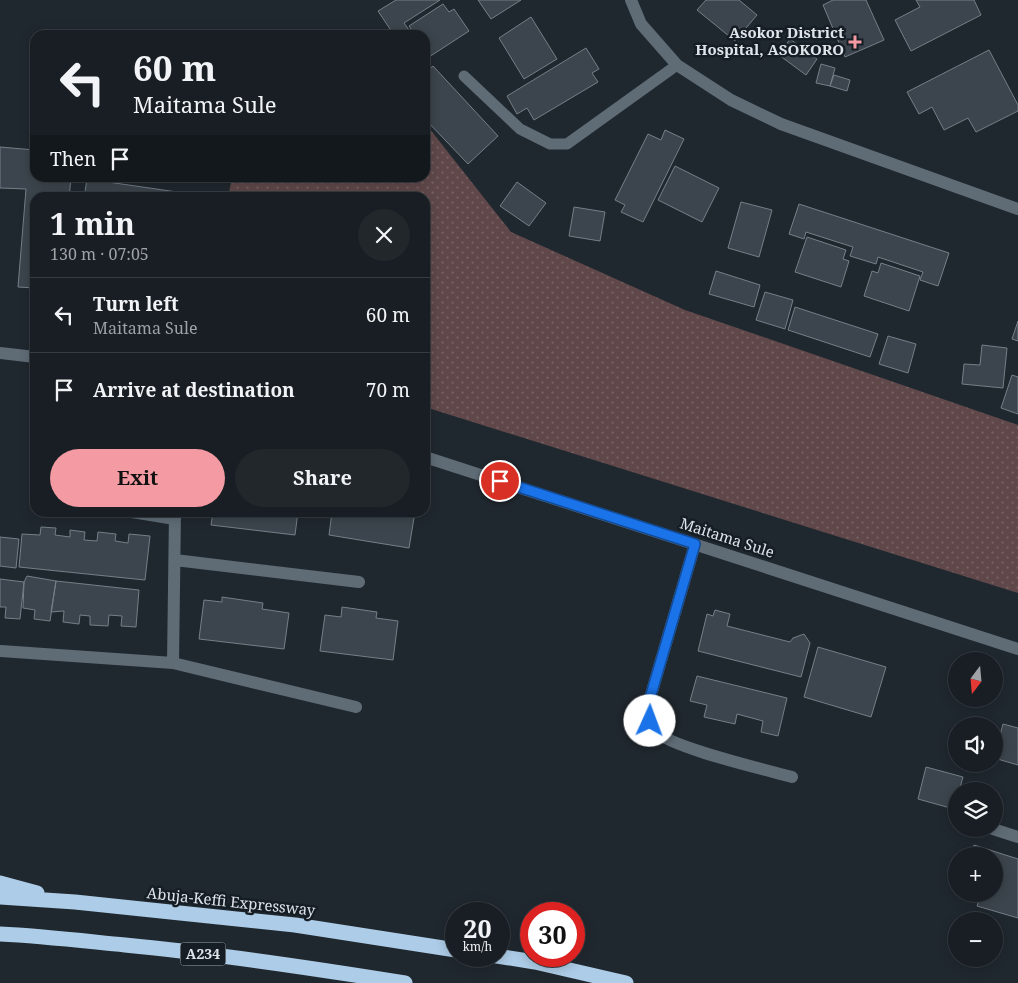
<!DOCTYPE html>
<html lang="en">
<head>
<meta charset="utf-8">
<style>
  :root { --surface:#181e23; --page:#21272b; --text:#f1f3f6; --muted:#9fa2a6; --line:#363c41; --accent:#f49aa2 }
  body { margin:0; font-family:"Noto Serif",serif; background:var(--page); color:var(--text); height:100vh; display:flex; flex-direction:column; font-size:19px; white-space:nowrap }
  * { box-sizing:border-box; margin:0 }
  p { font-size:16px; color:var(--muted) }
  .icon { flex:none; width:28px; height:28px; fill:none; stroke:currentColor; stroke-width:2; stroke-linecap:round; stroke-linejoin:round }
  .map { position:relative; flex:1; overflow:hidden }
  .sheet { position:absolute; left:30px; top:192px; width:400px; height:325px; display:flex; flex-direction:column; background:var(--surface); border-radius:15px; box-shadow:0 2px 12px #0003,0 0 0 1px var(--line) }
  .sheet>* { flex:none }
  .top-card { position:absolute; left:30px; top:30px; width:400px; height:152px; border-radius:15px; box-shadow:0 2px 12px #0003,0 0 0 1px var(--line); background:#181e23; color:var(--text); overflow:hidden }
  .needle { width:32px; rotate:196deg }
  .fabs { position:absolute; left:948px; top:652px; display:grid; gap:10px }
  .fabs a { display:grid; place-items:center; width:55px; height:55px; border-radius:50%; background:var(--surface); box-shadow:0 2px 12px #0003,0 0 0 1px var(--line); font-size:25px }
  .speed { position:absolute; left:445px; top:902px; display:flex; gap:10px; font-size:25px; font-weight:700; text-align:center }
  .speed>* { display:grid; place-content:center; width:65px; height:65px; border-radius:50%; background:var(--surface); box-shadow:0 2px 12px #0003,0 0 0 1px var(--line); line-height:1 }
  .speed small { font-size:12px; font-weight:400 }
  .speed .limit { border:8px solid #d22; background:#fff; color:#111 }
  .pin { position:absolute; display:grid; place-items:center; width:42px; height:42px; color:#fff; margin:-21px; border:2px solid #fff; border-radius:50%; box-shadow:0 1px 5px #0007 }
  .me { position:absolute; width:55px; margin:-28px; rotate:2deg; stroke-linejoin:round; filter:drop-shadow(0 0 4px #0008) }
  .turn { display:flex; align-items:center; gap:18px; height:105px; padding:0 20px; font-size:22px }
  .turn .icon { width:65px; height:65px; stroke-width:2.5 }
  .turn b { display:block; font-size:35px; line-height:42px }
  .then { display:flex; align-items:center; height:48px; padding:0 20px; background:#0003; gap:10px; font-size:19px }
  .round { display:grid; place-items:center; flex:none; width:52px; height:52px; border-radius:26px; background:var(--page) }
  .summary { display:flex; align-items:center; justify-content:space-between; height:85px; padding:0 20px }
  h1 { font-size:30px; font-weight:700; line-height:38px }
  .primary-button { display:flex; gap:10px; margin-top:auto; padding:10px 20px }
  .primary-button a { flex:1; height:58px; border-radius:30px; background:var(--accent); color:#111; font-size:20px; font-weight:700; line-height:58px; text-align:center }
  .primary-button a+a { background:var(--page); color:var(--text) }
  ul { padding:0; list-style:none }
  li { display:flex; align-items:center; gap:15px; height:75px; padding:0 20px; border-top:1px solid var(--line) }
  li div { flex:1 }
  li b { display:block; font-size:19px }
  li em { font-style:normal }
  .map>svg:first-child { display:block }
  .grass { fill:url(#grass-dots) }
  .building { fill:#3c454d; stroke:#757f88 }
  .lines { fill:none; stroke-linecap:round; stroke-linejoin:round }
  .lane { stroke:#5f6c76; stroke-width:11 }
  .street { stroke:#5f6c76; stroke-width:12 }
  .highway { stroke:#adcce7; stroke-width:15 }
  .route-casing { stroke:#114b97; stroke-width:12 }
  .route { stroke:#1a73e8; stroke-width:9 }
  .poi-dot { fill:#f49aa2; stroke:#161e25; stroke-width:2 }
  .labels { text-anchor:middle; stroke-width:5; stroke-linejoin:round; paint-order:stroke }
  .shield { fill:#161e25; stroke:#a3a9af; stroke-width:1 }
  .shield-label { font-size:14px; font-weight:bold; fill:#e0e5ea }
  .poi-label { font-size:15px; font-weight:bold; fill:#e0e5ea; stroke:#161e25; text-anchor:end }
  .street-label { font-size:15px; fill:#e0e5ea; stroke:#161e25 }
</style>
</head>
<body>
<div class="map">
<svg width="1018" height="983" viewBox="0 0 1018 983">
  <defs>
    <pattern id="grass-dots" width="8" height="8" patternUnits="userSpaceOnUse" patternTransform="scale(1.25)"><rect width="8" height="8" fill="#60484a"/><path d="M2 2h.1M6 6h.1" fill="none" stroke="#766264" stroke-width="1.8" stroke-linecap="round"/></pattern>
  </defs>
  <rect width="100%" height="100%" fill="#20282f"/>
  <path class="grass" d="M425,123L511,232L685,310L1018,425V593L425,407V198L228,197L232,178H425Z"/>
  <path class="building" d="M396,0H440L404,23L409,30L401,35H394L378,11Z
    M478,0H521L491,19Z
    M706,0H739L757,15L735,41L697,10Z
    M833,0H866L884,40L845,57L823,5Z
    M916,0H974L981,15L911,51L895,20L920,7Z
    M443,4L449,12L454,9L469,31L429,57L425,50V35H415L409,26Z
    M531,17L557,59L524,79L499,38Z
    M790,39L817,59L806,75L779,55Z
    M586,48L599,69L592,73L598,82L534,120L527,108L517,114L507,96Z
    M989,50L1018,105V111L976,132L968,118L944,130L932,107L919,114L907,92Z
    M821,64L835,68L830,86L816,83Z
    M433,66L498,136L468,164L425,119V73Z
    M834,75L850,80L847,91L830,86Z
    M665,130L684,139L643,222L621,212L625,205L615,200L648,134L661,140Z
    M0,147L35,150V178H71L69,198H35V288L18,287L26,189L0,188Z
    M675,166L719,188L702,222L658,200Z
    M87,179L177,192L176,198H84Z
    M517,182L546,203L529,226L500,206Z
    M741,202L772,210L759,257L728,248Z
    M799,204L949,253L938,286L920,280L923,272L878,257L876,264L850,256L853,247L806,232L804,239L789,234Z
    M574,207L605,212L600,241L569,236Z
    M807,237L846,250L843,259L849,261L841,287L795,272Z
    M881,263L920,276L909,311L864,296L872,271L878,273Z
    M716,271L760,285L754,307L709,294Z
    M765,292L793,300L785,329L756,320Z
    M795,307L878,334L870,357L788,330Z
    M1018,321V341L1012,339Z
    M888,336L916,344L908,373L879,364Z
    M982,345L1007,348L1003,388L962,384L964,364L980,365Z
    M1012,375L1018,377V414L1001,408Z
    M213,512H298L295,535L211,525Z
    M332,512H415L409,548L329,535Z
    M41,527L56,528L55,535L70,537V530L85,532L84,540L97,541L98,532L116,534L115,541L128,543L129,534L150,536L145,580L19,567L22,534L40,535Z
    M0,537L19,539L16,568L0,566Z
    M27,576L56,581L50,621L34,619L35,610L23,608L24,582Z
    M0,579L24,582L20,619L5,618L6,607H0Z
    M56,581L139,590L136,627L121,626L122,616L109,615L108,626L90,625V616L80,615L79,624L63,622L64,611L51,612Z
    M222,597L263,603L262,609L289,613L284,649L199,639L204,600L222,602Z
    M342,607L377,612L376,618L398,621L393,660L320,651L325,615L341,617Z
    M715,610L730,614L727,626L790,642L793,638L804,634L810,643L801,677L698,651L707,614L713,616Z
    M818,647L886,667L871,717L804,697Z
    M697,676L787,698L778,736L761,732L763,721L737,714L735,724L704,717L707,705L690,701Z
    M1003,724L1018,728V765L994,758Z
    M926,767L963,777L959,791H956L954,809L918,799Z
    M974,845L1018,859V918L977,906L980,897L969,894H994V856H971Z"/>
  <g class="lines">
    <path class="lane" d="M464,76L520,129L550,144H567L677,65"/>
    <path class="street" d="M631,0L641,24L677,65L731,100L781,124L1018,209
      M0,353L35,357
      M425,457L1018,649
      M132,512L175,519
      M695,544L648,705C649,714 649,724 656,731C668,747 767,770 792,777
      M175,560L359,582
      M1,651L173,663L356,707
      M173,663L175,512
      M993,829L1018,837"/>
    <path class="highway" d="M0,883L37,893
      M0,897L75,902L295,925L456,950
      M0,934C42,936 84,941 125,945C219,954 312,968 405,983
      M497,956L535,962L626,983"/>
  </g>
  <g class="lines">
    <defs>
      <path id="route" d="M500,481L695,544L648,705L650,721"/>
    </defs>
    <use href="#route" class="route-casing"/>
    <use href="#route" class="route"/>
  </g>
  <path class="poi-dot" d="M852.5 34.5h5v5h5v5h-5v5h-5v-5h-5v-5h5z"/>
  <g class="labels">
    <rect class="shield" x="180.5" y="942.5" width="45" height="23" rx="4"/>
    <g class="shield-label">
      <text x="203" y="959">A234</text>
    </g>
    <g class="poi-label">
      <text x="844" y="38">Asokor District<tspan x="844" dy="17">Hospital, ASOKORO</tspan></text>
    </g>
    <g class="street-label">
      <text transform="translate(727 538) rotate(18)" y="5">Maitama Sule</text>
      <text transform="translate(231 902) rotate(6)" y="5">Abuja-Keffi Expressway</text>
    </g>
  </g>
</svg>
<div class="fabs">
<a><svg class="needle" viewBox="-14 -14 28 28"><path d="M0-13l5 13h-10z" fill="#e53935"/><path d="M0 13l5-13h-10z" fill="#9fa2a6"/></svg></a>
<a><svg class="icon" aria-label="sound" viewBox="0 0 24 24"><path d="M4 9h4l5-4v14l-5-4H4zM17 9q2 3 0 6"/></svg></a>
<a><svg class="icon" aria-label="layers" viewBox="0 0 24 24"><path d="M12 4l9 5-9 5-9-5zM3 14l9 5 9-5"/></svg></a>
<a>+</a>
<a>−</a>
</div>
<div class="speed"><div>20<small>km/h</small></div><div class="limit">30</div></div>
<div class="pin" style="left:500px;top:481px;background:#d93025"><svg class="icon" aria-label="arrive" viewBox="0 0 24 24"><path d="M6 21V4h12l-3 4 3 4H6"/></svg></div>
<svg class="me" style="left:650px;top:721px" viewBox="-20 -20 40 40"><circle r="19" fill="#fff"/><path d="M0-13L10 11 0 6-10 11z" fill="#1a73e8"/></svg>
<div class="top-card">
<div class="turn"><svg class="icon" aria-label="left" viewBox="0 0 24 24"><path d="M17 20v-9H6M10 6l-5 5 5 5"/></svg><div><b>60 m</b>Maitama Sule</div></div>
<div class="then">Then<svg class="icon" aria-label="arrive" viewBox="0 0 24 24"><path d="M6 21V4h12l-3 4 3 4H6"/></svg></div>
</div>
<section class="sheet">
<div class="summary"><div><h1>1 min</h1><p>130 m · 07:05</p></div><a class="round"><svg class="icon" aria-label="close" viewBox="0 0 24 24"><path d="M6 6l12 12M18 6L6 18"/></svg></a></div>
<ul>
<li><svg class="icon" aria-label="left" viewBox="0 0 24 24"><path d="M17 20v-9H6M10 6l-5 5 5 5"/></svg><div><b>Turn left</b><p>Maitama Sule</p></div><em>60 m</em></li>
<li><svg class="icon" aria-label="arrive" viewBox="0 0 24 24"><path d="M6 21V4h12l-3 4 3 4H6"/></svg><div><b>Arrive at destination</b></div><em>70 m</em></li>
</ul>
<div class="primary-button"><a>Exit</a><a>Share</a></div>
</section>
</div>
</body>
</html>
